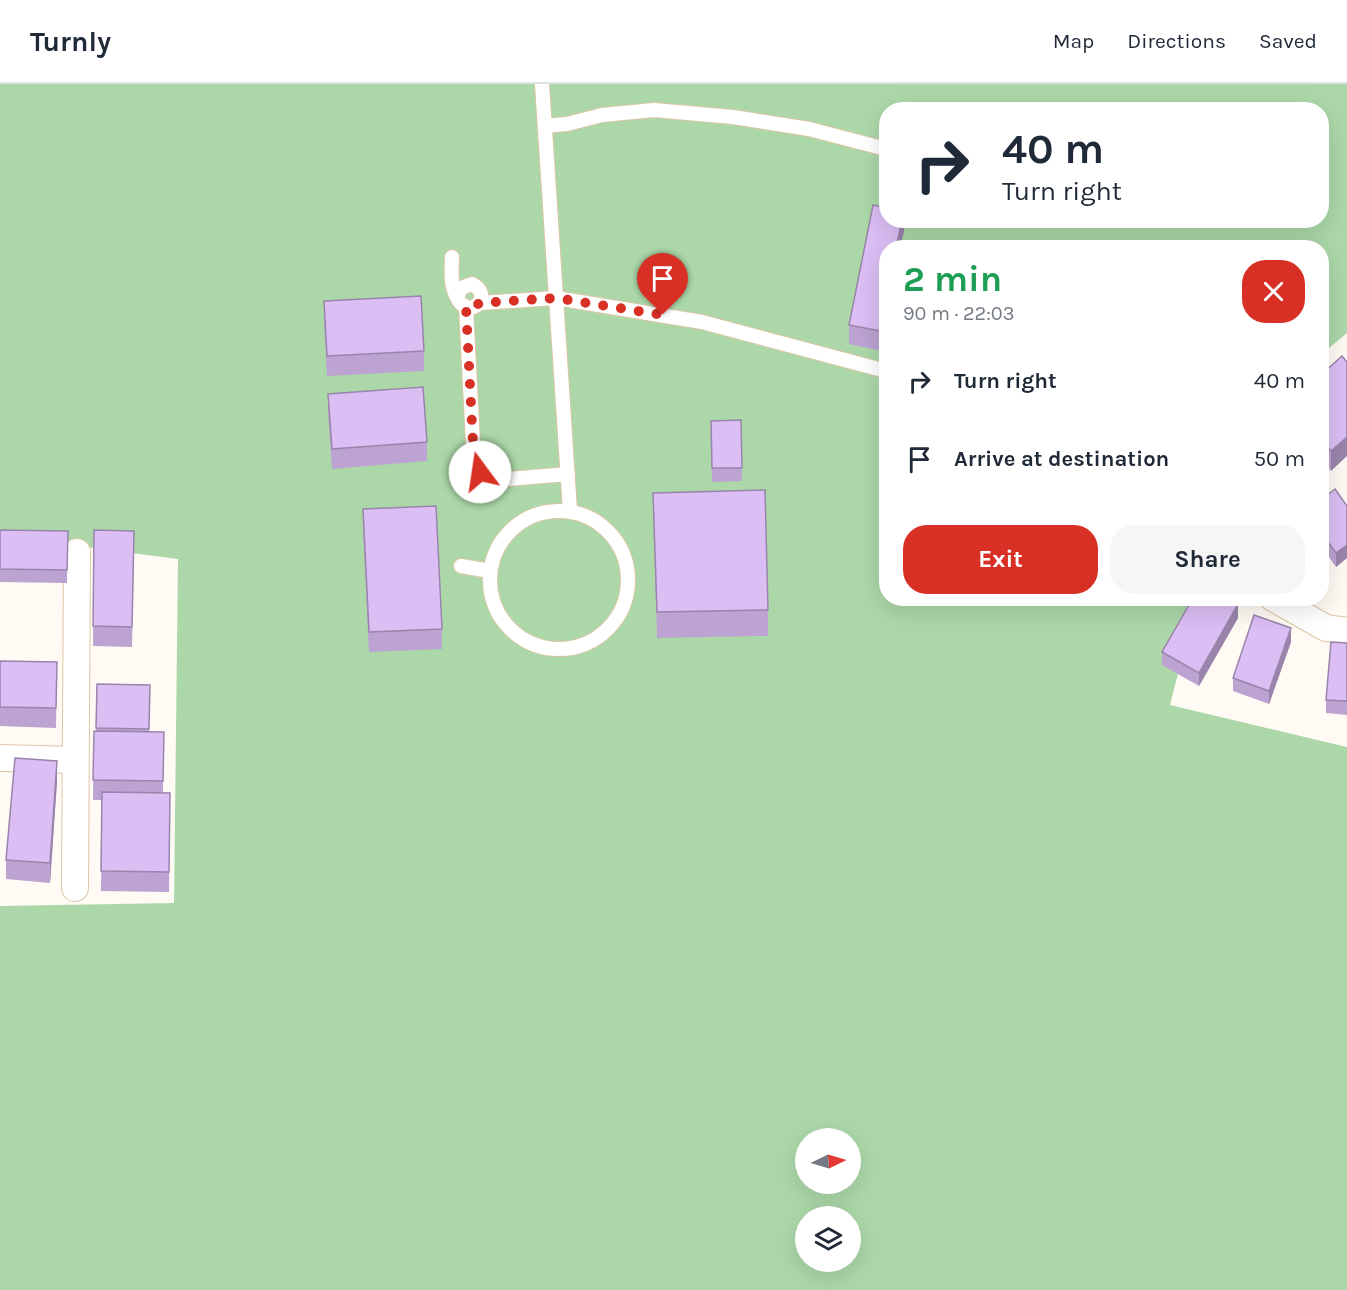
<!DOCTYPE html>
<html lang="en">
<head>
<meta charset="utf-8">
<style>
  :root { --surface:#fff; --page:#f6f6f7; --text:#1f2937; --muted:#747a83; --line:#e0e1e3; --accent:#d93025 }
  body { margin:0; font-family:Karla,sans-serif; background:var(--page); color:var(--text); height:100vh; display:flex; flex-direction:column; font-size:22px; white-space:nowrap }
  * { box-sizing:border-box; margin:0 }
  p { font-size:20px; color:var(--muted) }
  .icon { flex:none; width:33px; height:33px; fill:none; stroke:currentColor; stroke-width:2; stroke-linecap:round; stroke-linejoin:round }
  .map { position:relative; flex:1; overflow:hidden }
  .side { position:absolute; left:879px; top:156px; width:450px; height:366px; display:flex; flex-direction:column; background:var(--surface); border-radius:24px; box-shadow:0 6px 24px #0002 }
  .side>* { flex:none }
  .banner { position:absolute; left:879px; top:18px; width:450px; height:126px; border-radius:24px; box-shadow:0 6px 24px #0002; background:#fff; color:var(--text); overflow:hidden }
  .needle { width:39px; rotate:85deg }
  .buttons { position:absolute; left:795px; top:1044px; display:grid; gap:12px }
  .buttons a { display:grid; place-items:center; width:66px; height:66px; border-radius:50%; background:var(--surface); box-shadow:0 6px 24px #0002; font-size:30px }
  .pin { position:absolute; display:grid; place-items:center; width:51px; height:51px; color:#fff; margin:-62px -26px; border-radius:50% 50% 50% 0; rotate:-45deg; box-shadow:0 0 6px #0007 }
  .pin .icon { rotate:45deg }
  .me { position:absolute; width:66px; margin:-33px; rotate:346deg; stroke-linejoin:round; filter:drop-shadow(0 0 4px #0008) }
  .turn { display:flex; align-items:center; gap:21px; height:126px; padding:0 24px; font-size:27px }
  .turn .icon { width:78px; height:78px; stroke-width:2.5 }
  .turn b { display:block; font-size:42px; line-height:51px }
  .round { display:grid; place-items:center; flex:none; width:63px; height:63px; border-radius:24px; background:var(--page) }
  .head { display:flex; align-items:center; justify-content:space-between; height:102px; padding:0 24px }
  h1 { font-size:36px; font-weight:700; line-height:45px; color:#1e9e55 }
  .cta { display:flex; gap:12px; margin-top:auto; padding:12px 24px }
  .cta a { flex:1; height:69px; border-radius:24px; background:var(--accent); color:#fff; font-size:24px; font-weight:700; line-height:69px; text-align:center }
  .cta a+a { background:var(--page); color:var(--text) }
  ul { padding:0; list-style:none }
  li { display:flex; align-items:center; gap:18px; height:78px; padding:0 24px }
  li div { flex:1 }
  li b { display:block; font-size:22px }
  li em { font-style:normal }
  header { display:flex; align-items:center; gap:36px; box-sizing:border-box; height:84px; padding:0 30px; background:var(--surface); border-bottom:2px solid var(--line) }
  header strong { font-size:28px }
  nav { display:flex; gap:33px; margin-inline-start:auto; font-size:21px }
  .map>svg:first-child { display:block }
  .forest { fill:#acd8a9; fill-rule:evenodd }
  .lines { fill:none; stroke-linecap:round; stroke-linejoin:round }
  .lane-casing { stroke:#dcc6a6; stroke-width:16 }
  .street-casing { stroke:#dcc6a6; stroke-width:28 }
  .lane { stroke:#fff; stroke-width:14 }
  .street { stroke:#fff; stroke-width:26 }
  .wall { fill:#bca3d2 }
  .shaded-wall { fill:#9985ab }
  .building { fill:#dbbef4; stroke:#9985ab; stroke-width:1.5 }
  .route { stroke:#d93025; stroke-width:10; stroke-dasharray:0 18 }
</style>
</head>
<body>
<header>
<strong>Turnly</strong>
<nav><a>Map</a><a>Directions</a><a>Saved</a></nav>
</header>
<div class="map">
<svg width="1347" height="1206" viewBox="0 0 1347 1206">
  <rect width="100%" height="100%" fill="#fffaf4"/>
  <path class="forest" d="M0,0H1347V249L1322,270V164H886V514L1197,515L1170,621L1347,663V1206H0V822L174,819L178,475L0,452ZM886,26H1322V136H886ZM806,1054H850V1100H806ZM806,1132H850V1178H806Z"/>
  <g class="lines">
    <defs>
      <path id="lane" d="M542,0L570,427
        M545,42L567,40L602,31L654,26L733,33L809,45L886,65
        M452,173C452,182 450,197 454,206C455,210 459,219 463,221C475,231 492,210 472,200L461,204L458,211
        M480,219L556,214L702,238L886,287
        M466,223L474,379C480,389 485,394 497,396L568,390
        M490 496a69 69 0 1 1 138 0a69 69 0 1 1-138 0Z
        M461,482L490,487"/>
      <path id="street" d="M1273,514L1326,544L1347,547
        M0,674L75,676
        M75,804L77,468"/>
    </defs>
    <use href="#lane" class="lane-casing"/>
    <use href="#street" class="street-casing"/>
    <use href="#lane" class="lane"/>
    <use href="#street" class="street"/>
  </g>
  <path class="wall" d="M873,121L886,124V136H904V147L900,164H886V268L849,260V241Z
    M324,217L424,267V287L327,292L324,237Z
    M1342,272L1331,387L1322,376V290Z
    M328,310L427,358V377L332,385L328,330Z
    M741,336L742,397L712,398L711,337Z
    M653,409L768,526V552L657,554Z
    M1322,415L1347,422V474L1336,483L1322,463Z
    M363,425L442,545V565L369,568L363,445Z
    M0,446L68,447L67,499L0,498Z
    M94,446L134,447L132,563L93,562Z
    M1238,534L1199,602L1162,581V568Z
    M1291,558L1269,620L1233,607V594Z
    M1347,559V631L1326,629V616Z
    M0,577L57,578L56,644L0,642Z
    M150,601L149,648H164L163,709H170L169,808L101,807L102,716H93L94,647H96V644Z
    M57,697L50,799L6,795V776Z"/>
  <path class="shaded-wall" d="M902,136H904V147L900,164H896Z
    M1347,353V372L1331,387V367Z
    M1324,386V400L1322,401V388Z
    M1347,461V474L1336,483V469Z
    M1238,520V534L1199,602V589Z
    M1291,544V558L1269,620V607Z
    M57,677V697L50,799V779Z"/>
  <path class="building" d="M873,121L886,124V136H902L896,164H886V210L885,218H886V248L849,241Z
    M421,212L424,267L327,272L324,217Z
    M1342,272L1347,278V353L1331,367L1322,357V290Z
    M423,303L427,358L332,365L328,310Z
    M741,336L742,384H712L711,337Z
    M1335,405L1347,422V461L1336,469L1322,450V415Z
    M765,406L768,526L657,528L653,409Z
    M436,422L442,545L369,548L363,425Z
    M0,446L68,447L67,486L0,485Z
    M94,446L134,447L132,543L93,542Z
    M1193,514H1228L1238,520L1199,589L1162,568Z
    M1254,531L1291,544L1269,607L1233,594Z
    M1331,558L1347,559V617L1326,616Z
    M0,577L57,578L56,624L0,623Z
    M97,600L150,601L149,645L96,644Z
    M94,647L164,648L163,697L93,696Z
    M15,674L57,677L50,779L6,776Z
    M102,708L170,709L169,788L101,787Z"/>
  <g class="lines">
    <path class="route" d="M480,388L474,379L466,223H473L480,219L556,214L663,231"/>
  </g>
</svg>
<div class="buttons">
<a><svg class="needle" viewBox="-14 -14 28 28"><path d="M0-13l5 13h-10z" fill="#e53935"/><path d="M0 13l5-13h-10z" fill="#747a83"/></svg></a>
<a><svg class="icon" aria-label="layers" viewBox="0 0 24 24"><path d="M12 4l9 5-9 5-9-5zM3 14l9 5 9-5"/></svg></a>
</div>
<div class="pin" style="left:663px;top:231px;background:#d93025"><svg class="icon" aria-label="arrive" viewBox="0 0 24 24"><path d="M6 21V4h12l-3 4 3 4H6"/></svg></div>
<svg class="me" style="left:480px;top:388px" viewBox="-20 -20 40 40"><circle r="19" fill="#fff"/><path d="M0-13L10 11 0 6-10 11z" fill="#d93025"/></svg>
<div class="banner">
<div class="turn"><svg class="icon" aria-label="right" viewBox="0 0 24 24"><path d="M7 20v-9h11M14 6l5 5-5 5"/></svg><div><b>40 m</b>Turn right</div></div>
</div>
<section class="side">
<div class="head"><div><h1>2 min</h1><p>90 m · 22:03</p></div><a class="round" style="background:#d93025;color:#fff"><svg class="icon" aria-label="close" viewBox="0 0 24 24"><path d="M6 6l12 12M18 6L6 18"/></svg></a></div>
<ul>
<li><svg class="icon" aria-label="right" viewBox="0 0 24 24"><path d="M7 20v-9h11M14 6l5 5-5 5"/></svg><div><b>Turn right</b></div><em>40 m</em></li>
<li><svg class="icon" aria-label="arrive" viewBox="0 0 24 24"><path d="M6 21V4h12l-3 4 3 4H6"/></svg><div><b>Arrive at destination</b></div><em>50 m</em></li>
</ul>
<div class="cta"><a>Exit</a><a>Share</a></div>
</section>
</div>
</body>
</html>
